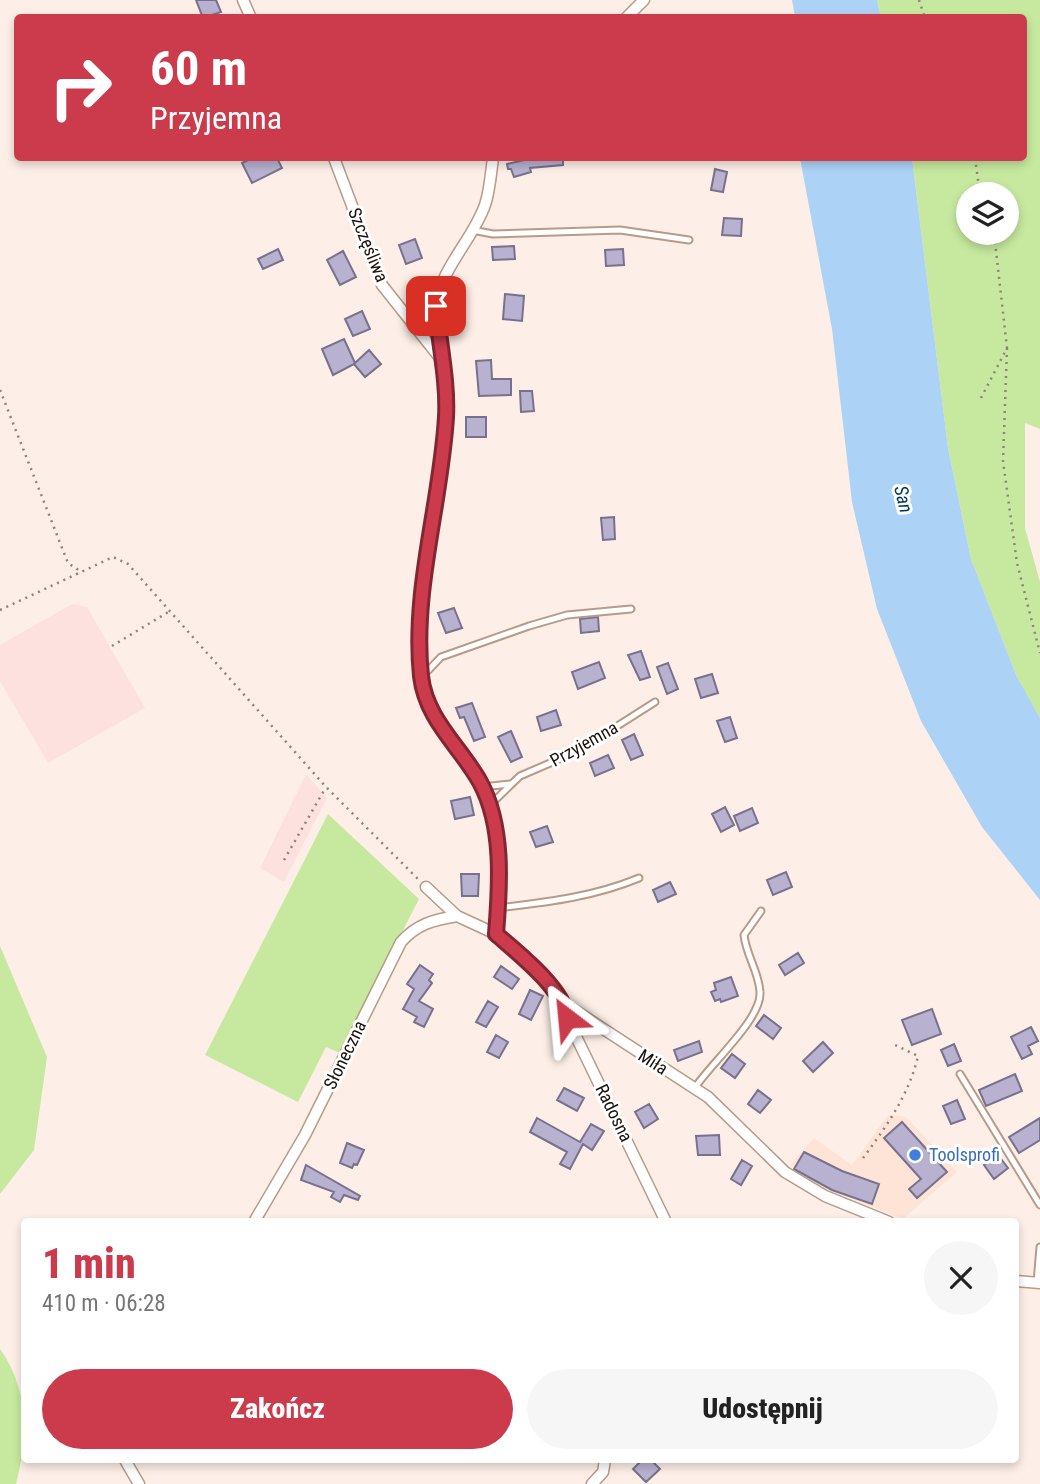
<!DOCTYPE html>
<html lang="pl">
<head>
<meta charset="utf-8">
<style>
  :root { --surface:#fff; --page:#f6f6f6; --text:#222; --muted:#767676; --accent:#cb3b4c }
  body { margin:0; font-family:"Roboto Condensed",sans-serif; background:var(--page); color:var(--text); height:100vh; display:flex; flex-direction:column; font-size:26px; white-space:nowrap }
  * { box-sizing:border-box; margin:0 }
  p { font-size:23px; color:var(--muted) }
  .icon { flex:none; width:38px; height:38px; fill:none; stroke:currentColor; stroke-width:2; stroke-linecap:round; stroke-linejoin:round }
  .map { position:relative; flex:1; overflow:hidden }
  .drawer { position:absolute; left:21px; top:1218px; width:998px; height:245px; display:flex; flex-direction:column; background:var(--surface); border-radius:7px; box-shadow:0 4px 10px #0003 }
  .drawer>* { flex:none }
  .top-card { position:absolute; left:14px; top:14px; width:1013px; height:147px; border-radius:7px; box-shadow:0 4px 10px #0003; background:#cb3b4c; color:#fff; overflow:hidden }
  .controls { position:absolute; left:956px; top:182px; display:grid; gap:14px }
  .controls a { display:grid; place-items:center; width:63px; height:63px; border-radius:50%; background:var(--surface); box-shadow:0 4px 10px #0003; font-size:35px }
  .pin { position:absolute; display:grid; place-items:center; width:60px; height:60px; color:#fff; margin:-30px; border-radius:14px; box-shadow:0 4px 10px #0006 }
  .me { position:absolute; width:77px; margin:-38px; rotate:331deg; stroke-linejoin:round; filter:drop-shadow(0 0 5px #0008) }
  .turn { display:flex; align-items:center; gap:24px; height:147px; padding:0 21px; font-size:32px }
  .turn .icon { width:91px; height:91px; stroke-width:2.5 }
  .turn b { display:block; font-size:49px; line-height:60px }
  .round { display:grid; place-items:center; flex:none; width:74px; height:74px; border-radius:37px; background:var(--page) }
  .head { display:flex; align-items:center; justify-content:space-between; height:119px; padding:0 21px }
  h1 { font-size:42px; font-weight:800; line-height:52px; color:var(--accent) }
  .button { display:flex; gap:14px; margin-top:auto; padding:14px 21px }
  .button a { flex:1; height:80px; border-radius:42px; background:var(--accent); color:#fff; font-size:28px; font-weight:800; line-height:80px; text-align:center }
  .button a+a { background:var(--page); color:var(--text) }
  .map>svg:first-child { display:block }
  .built { fill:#fde4d6 }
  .industrial { fill:#fce1df }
  .green { fill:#c6e99f; fill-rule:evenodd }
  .water { fill:#acd3f5 }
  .building { fill:#b8b1d0; stroke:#78718d; stroke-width:2 }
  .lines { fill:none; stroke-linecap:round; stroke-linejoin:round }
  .service-casing { stroke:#b89a87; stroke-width:9 }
  .minor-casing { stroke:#b89a87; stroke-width:13 }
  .path { stroke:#8f827b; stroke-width:2.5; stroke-dasharray:2 5; stroke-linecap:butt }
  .service { stroke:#fff; stroke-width:5 }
  .minor { stroke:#fff; stroke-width:10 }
  .route-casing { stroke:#842631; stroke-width:18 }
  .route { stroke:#cb3b4c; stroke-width:12 }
  .shop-dot { fill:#3f7fe0; stroke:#fff; stroke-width:2.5 }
  .labels { text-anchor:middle; stroke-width:6; stroke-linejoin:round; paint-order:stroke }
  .street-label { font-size:18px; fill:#1b1009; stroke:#fff }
  .shop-label { font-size:18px; fill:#366cbe; stroke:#fff; text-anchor:start }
  .water-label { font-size:19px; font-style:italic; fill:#03385c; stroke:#fff }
</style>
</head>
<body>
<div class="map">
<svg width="1040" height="1484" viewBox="0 0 1040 1484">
  <rect width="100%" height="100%" fill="#fdefe7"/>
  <path class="built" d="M888,1115L906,1117L957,1172L903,1219L814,1184L790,1165L814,1138L852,1165Z"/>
  <path class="industrial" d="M72,604L87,607L145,708L48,763L0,681V645Z
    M306,774L327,798L284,882L260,868Z"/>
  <path class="green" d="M877,0H1040V429L1025,423V528L1040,582V718L1019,682L971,559L948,448L912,158H1024V18L881,17ZM968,194H1006V233H968Z
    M328,814L419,899L340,1053L326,1047L298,1102L205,1055Z
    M0,946L47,1057L34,1150L0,1194Z
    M0,1349C29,1389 28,1438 16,1484H0Z"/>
  <path class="water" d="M792,0H877L881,17H795Z
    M800,158H912L948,448L971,559L1017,677L1040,718V900L982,827L921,721L877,609L852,502L832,329Z"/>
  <path class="building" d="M196,0H216L221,12L203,18Z
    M252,158H277L282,168L252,183L242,163Z
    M533,158H563V165L530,168L531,172L514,177L511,169H508L507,164Z
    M715,169L727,172L723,192L711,190Z
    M724,218L742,219L741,236L722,235Z
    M415,239L422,258L406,264L399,245Z
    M514,246L515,259L493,260L492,247Z
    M278,249L283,260L263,269L258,259Z
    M623,249L624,265L606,266L605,250Z
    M343,251L356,277L340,285L327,260Z
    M505,294L524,296L522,321L503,319Z
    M362,311L370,329L353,336L345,319Z
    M344,339L355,363L369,350L381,364L365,377L354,364L333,375L322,349Z
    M491,360L492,379H511V395L479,396L476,361Z
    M520,391H532L534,411L521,412Z
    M466,417H486V437H466Z
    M614,517L615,539L603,540L601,518Z
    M454,608L462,628L446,633L438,613Z
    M598,617L599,631L581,633L580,619Z
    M641,651L650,677L640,680L628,655Z
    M599,662L605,678L578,689L572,672Z
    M668,663L678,689L667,694L657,667Z
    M712,674L718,693L701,698L695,679Z
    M472,703L485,737L474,741L464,717L460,718L456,708Z
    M556,710L561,725L541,731L537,717Z
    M730,717L737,738L725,742L717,721Z
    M511,731L522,757L511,762L498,737Z
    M634,734L643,755L631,760L622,740Z
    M608,755L614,768L595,776L590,763Z
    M470,797L474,815L455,819L451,801Z
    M725,807L734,825L721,832L712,814Z
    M752,808L758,823L740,831L734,816Z
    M547,826L553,842L536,847L530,832Z
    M786,872L792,887L773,895L767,880Z
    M461,874H479L478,896H462Z
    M670,882L676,894L658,902L653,890Z
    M798,953L804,963L785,975L779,965Z
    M420,965L433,974L429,980L432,983L419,1001L433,1009L424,1027L414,1022L417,1017L403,1009L414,989L407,984Z
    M501,966L519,979L512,989L494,977Z
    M731,977L738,996L721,1002L720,999L715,1001L711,992L716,990L714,983Z
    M530,990L543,996L531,1020L519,1014Z
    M488,1001L498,1007L486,1027L476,1022Z
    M932,1009L941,1034L912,1045L902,1020Z
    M764,1015L781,1028L773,1039L756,1026Z
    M1031,1027L1038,1041L1028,1046L1032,1054L1022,1059L1011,1037Z
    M496,1035L508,1042L499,1058L487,1052Z
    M699,1041L702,1052L678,1061L674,1050Z
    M823,1042L833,1053L813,1072L803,1061Z
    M954,1044L961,1061L948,1066L941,1050Z
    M732,1054L745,1064L735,1078L721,1068Z
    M1015,1074L1022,1091L986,1106L979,1090Z
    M564,1088L584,1098L577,1111L557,1100Z
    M758,1090L771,1100L760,1113L748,1104Z
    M957,1100L965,1119L951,1124L943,1106Z
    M649,1104L658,1119L644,1128L635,1112Z
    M537,1118L580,1142L591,1124L604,1131L592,1150L583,1144L570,1169L560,1164L567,1152L530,1132Z
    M1040,1118V1140L1019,1153L1009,1137Z
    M902,1122L947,1172L917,1198L909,1189L921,1179L884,1138Z
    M719,1135L720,1155H698L696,1136Z
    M347,1143L364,1150L357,1165L354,1164L352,1168L340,1163Z
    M804,1152L842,1171L879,1184L872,1204L832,1190L794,1169Z
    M998,1155L1008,1168L994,1179L984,1165Z
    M742,1160L752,1166L741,1185L731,1179Z
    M306,1165L360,1196L358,1200L344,1195L340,1202L331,1197L334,1192L301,1180Z
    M642,1460H651L660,1469L646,1482L633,1469Z"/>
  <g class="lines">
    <defs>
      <path id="service" d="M472,230L493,234L620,230L689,240
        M421,678L441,657L529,626L567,615L631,609
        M482,787L510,784
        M490,805L520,776L578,751L655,702
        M498,908C548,902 593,897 639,878
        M960,1074L1040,1205
        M694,1089C710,1064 762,1019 760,992C759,972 746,955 744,935L761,911
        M1037,1283L1040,1247"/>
      <path id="minor" d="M243,0L251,18
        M626,18L644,0
        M334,158L382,285L440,358
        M493,158C491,172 490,190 485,205C473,239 442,267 436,304C431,338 448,380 446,415C443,502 410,590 421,678C427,719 456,746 478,778C504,819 500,888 496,934
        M426,887L457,916L496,934L524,957L565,1004L708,1097L785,1172L825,1196L889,1222
        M565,1004L567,1018L666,1222
        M254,1222L305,1135L401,942C417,924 433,920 457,916
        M1015,1281L1040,1283
        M125,1460L139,1484
        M592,1484L603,1472L605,1460"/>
    </defs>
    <use href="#service" class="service-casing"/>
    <use href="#minor" class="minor-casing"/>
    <path class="path" d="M919,0L925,18
      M975,158L980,194
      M1007,348L1003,461L1017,563L1040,653
      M0,390L68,563L80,571
      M981,398L1007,348L994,233
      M0,610L113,557L128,564L326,787L419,880
      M112,646L170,611
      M284,860L326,787
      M863,1158C886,1127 909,1095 918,1056L895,1045"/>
    <use href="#service" class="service"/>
    <use href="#minor" class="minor"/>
  </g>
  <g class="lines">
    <defs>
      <path id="route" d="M436,306C439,342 448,381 446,417C441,503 412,590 421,676C426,720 460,746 480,782C504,826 500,885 496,934C518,953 564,989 567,1018"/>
    </defs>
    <use href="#route" class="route-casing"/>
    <use href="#route" class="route"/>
  </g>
  <circle class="shop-dot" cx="915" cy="1155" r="7"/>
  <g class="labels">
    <g class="street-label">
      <text transform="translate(368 245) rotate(68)" y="6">Szczęśliwa</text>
      <text transform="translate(584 744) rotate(-29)" y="6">Przyjemna</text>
      <text transform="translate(345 1055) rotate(-64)" y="6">Słoneczna</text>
      <text transform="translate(653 1062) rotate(33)" y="6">Miła</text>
      <text transform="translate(614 1113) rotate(64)" y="6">Radosna</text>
    </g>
    <g class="shop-label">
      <text x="929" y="1161">Toolsprofi</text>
    </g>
    <g class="water-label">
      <text transform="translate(904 499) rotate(76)" y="7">San</text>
    </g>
  </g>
</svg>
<div class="controls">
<a><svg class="icon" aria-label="layers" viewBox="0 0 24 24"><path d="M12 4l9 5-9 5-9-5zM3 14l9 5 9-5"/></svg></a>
</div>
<div class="pin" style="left:436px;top:306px;background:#d93025"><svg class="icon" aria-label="arrive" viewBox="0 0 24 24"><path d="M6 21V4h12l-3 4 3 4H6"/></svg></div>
<svg class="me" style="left:567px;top:1018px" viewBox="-20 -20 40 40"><path d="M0-17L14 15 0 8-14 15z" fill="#cb3b4c" stroke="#fff" stroke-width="4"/></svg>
<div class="top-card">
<div class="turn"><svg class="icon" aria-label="right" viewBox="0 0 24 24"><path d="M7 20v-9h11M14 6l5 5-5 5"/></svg><div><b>60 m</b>Przyjemna</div></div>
</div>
<section class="drawer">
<div class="head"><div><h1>1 min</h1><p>410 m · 06:28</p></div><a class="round"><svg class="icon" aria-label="close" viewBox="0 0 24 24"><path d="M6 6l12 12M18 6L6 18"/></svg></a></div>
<div class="button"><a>Zakończ</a><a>Udostępnij</a></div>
</section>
</div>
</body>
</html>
